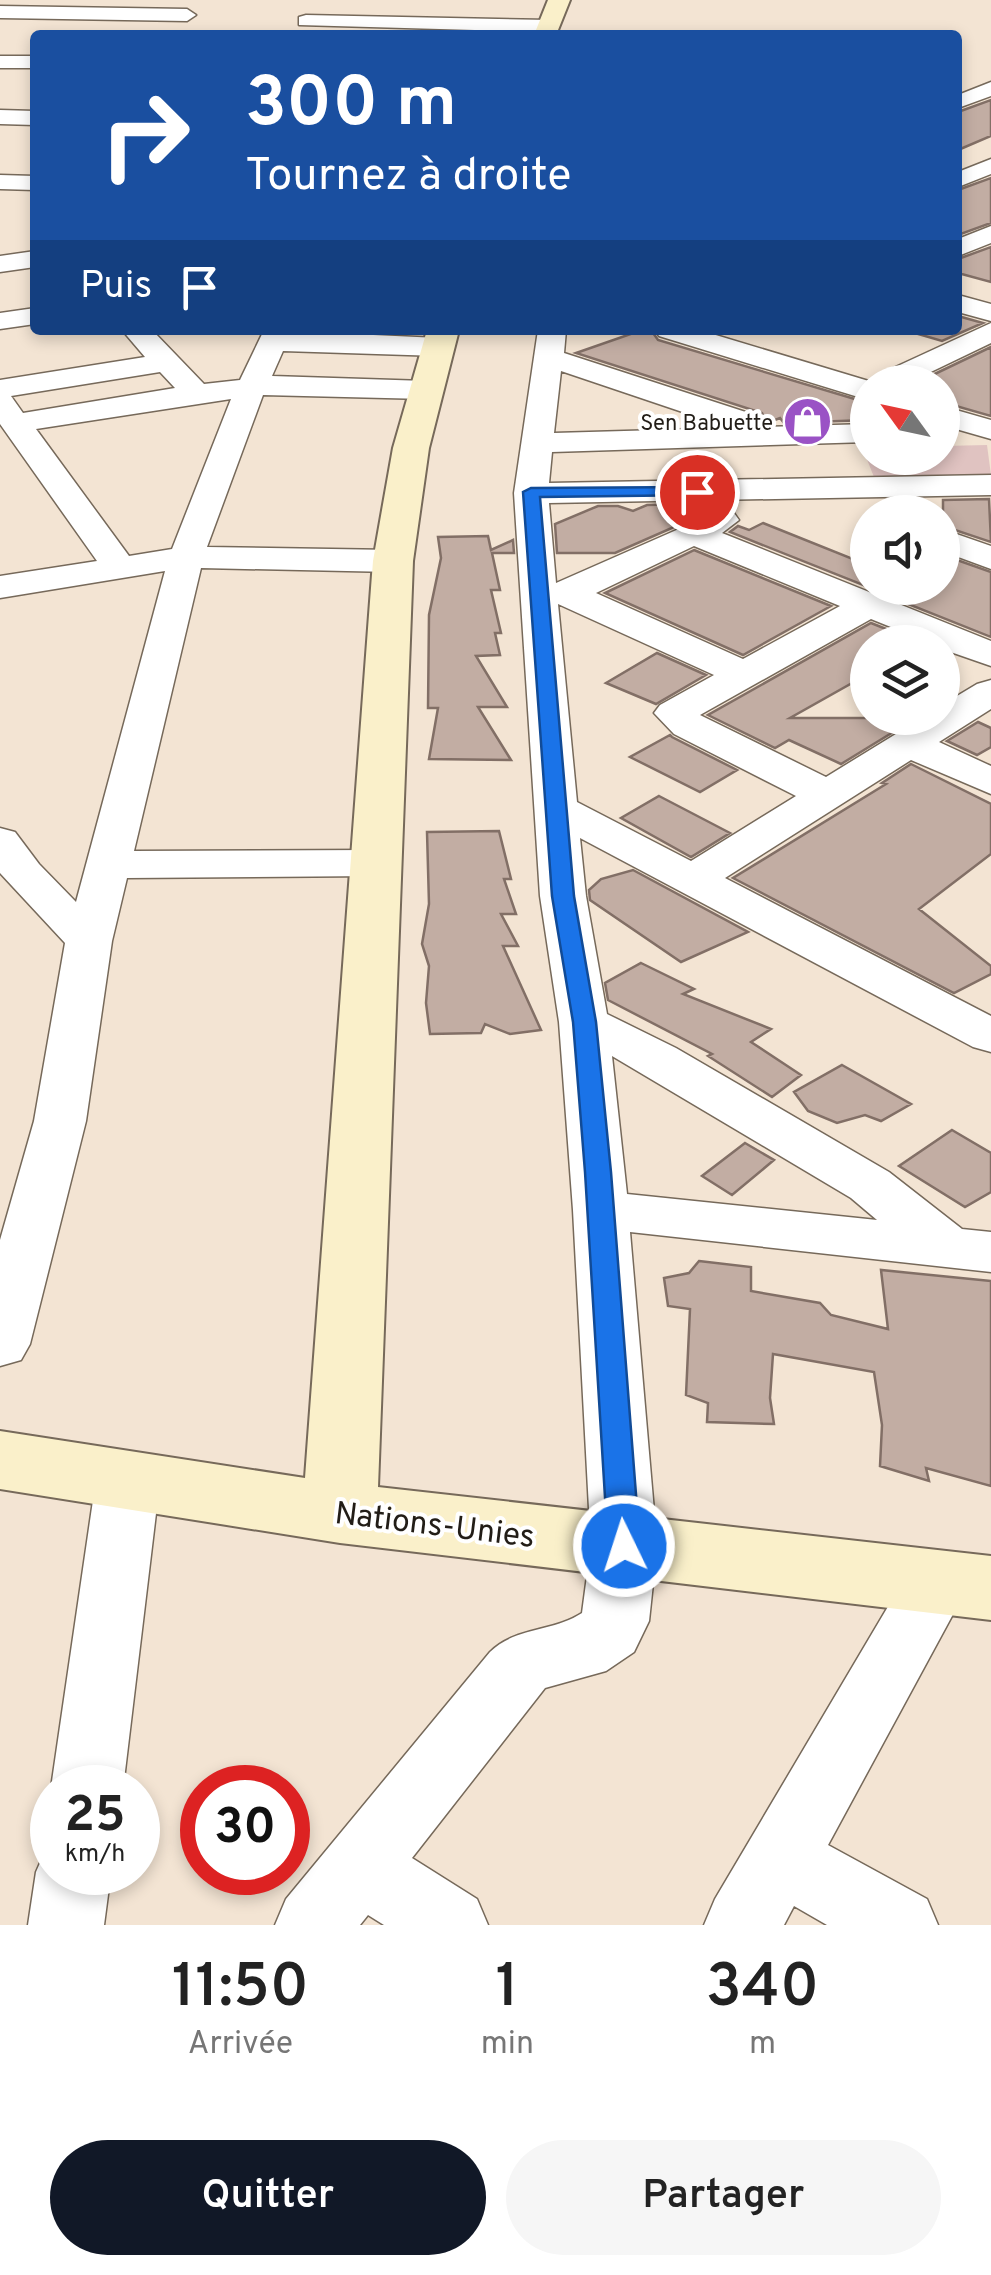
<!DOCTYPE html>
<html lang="fr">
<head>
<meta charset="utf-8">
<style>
  :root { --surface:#fff; --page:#f6f6f6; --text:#222; --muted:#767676; --accent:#111827 }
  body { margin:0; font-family:Overpass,sans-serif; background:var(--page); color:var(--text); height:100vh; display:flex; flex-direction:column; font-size:38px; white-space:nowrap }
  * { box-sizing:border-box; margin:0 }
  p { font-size:32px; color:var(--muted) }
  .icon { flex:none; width:55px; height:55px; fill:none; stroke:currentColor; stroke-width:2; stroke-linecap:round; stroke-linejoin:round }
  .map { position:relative; height:1925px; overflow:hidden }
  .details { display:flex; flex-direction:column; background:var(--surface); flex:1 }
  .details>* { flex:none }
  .banner { position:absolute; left:30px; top:30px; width:932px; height:305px; border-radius:10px; box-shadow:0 5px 15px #0003; background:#1a4fa0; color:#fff; overflow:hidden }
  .needle { width:65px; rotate:303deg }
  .fabs { position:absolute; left:850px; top:365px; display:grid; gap:20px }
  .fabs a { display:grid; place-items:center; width:110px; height:110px; border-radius:50%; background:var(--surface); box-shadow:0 5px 15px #0003; font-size:50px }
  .speed { position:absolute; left:30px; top:1765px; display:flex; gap:20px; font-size:50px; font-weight:700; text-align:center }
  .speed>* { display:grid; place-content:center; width:130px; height:130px; border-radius:50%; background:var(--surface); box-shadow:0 5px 15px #0003; line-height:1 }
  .speed small { font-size:25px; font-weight:400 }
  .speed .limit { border:15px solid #d22; background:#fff; color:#111 }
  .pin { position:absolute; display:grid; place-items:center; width:85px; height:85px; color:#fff; margin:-42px; border:5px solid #fff; border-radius:50%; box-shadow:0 2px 10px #0007 }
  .me { position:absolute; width:110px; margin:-55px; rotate:356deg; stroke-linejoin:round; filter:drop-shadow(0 0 8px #0008) }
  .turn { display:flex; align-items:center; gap:35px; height:210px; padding:0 50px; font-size:45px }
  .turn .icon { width:130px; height:130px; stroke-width:2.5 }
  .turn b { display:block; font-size:70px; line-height:85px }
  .then { display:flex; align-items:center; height:95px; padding:0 50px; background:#0003; gap:20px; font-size:38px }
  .eta { display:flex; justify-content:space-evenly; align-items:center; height:170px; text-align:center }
  .eta b { font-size:60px; font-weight:600; line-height:70px }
  .action { display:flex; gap:20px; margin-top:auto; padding:20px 50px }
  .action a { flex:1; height:115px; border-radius:60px; background:var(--accent); color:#fff; font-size:40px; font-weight:600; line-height:115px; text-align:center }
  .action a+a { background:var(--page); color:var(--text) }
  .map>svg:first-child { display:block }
  .green { fill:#e0c3c1 }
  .building { fill:#c2ada3; stroke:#826f66; stroke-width:2.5 }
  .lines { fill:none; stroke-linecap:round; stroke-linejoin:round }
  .minor-casing { stroke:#76695a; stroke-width:3 }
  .secondary-casing { stroke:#76695a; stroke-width:4 }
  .minor { fill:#fff; fill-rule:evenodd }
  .secondary { fill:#faf0ca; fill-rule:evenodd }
  .route { fill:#1a73e8; stroke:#114b97; stroke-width:2.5 }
  .labels { text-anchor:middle; stroke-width:8; stroke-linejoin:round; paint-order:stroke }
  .far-poi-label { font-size:22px; fill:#221d17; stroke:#fff; text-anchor:end }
  .near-street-label { font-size:32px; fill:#221d17; stroke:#fff }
</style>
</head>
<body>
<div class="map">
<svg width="991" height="1925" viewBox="0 0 991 1925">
  <rect width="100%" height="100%" fill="#f3e4d3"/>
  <path class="green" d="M987,445L991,475L874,477L862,447H867L868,458H942L943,446Z"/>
  <path class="building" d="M991,100V136L958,150V112Z
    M991,178V223L958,235V190Z
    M991,247V282L958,273V259Z
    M958,316L983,323L942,341L908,331L958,330Z
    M642,330H651L658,340L868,403V420L784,423L780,418L767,423L762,413L576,353Z
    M991,347V416L942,402V382H918Z
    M989,499L991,542L943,526V500Z
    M684,504L706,513L615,553H557L555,524L598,506H618L633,511L647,505Z
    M763,523L868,565V587L730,532L738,526L749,530Z
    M488,536L491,550L513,540L514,553H492L500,590H491L501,633H495L500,655L476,656L507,707H478L511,760L429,759L438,708H428L429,615L441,558L438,537Z
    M694,550L831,606L743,655L605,593Z
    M943,555L991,572V637L868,588H942Z
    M871,623L919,642H868V674L790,718H916L841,764L789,740L775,748L708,715Z
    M657,653L706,675L656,704L606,683Z
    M978,722L991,728V747L977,755L947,741Z
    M670,735L672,737L737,770L700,792L630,757Z
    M911,764L991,804V854L919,909L991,966V974L954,993L733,878L886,784L882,783Z
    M659,796L730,833L691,857L621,818Z
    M499,831L511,879H504L516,914H501L518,946H503L541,1030L510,1034L485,1024L481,1033L430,1034L426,1003L429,966L422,944L429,904L427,832Z
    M633,870L748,932L681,962L590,900L589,890L601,879Z
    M641,963L694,989L683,994L771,1029L751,1042L801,1075L772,1097L708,1056L712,1054L608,1000L605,983Z
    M842,1065L911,1104L881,1121L865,1115L837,1123L808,1111L794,1092Z
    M952,1130L991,1153V1192L965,1207L899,1166Z
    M745,1143L774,1160L732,1195L702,1176Z
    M699,1261L751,1267V1291L820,1303L831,1315L888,1329L881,1270L991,1281V1486L926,1468L929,1481L880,1466L882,1425L874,1372L773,1354L770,1398L774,1424L707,1422L708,1403L686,1395L690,1309L668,1306L664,1278L689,1273Z"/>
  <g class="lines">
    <defs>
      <path id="minor" d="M0,6L187,9L196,15L187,21L0,18Z
        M306,15L549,20L559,26L549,32L299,25V17Z
        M0,56H35V68H0Z
        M991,82V96L958,108V95Z
        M0,110L35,111V125L0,124Z
        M991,159V174L958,187V172Z
        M0,175L35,176V190L0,189Z
        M991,226V243L958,256V239Z
        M35,251V267L0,272V256Z
        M958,295L991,304V321L958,312Z
        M35,308V324L0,329V313Z
        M991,323V343L910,382H872L876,376Z
        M122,330H152L204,384L240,380L264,330L439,338L449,341L453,347L449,353L439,356L283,351L272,376L426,381L437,384L441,390L437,396L426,399L263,395L207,547L393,550L405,554L411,561L405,568L393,572L201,568L134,851L374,850L390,854L396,863L390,872L374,876L127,878L112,941L86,1121L30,1344L21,1360L0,1366V1240L34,1121L65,943L0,873V828L15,832L39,864L76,902L165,571L0,598V576L97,561L0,424V380L145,357ZM160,372L175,388L23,413L11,396ZM231,399L172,549L129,556L36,429Z
        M538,330H566L564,353L761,417L764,427L868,424V442L552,452L549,483L991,475V495L549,503L556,583L722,510L734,513L739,520L722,533L991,641V666L942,649V642H928L871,619L700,715L826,777L922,718H942V705L977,684L991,680V709L939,742L991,766V794L911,760L725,878L991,1016V1052L973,1047L580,838L586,896L607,1014L676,1048L889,1172L962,1229L991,1232V1272L630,1232L657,1546L649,1621L634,1652L606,1671L545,1688L412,1858L477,1899L488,1925H384L368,1915L360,1925H275L286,1899L490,1652C515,1627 553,1632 582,1613L591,1546L573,1210L559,1022L540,896L514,493ZM561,371L730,428L554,433ZM694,546L840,606L743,659L596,593ZM558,604L714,675L660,705L654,713L674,734L796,796L691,861L577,802ZM612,1056L851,1198L877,1220L627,1194Z
        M655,330H699L872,382H868V400L659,336Z
        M942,406L991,420V439L942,425Z
        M942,529L991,546V569L942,551Z
        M128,1455L150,1462L160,1480L123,1788H52V1792L51,1788L96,1480L106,1462Z
        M938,1553L961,1561L971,1581L828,1845L927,1899L938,1925H827L794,1906L784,1925H704L715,1899L915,1561Z
        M52,1845V1872H111L104,1925H28L36,1872L47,1847Z"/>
      <path id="secondary" d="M548,0H570L556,35H534Z
        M427,330H459L429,448L413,561L378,1487L991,1556V1620L340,1543L0,1489V1431L305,1478L373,561L393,448Z"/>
    </defs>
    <use href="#minor" class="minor-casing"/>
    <use href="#secondary" class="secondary-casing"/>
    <use href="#minor" class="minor"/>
    <use href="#secondary" class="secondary"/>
  </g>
  <path class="route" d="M697,487L705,492L703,495L540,497L574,896L596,1022L611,1172L640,1546L635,1556L624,1559L613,1556L608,1546L585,1172L573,1022L552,896L523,492L531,488Z"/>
  <defs>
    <symbol id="shop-disc" viewBox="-11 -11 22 22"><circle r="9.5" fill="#9a52c5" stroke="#fff"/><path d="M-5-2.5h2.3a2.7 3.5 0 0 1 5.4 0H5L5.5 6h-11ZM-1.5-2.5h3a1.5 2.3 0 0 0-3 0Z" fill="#fff"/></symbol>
  </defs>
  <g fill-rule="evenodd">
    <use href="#shop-disc" x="780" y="394" width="55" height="55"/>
  </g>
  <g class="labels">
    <g class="far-poi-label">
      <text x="773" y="430">Sen Babuette</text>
    </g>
    <g class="near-street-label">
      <text transform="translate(435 1524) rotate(7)" y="11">Nations-Unies</text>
    </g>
  </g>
</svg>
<div class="fabs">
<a><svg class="needle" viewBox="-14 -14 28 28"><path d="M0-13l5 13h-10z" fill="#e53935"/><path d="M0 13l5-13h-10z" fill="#767676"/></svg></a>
<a><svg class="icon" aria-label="sound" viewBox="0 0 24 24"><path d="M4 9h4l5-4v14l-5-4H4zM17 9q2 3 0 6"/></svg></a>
<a><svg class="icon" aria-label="layers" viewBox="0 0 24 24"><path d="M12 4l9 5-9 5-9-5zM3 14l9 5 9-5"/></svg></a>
</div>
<div class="speed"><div>25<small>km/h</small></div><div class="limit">30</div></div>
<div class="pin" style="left:697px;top:492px;background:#d93025"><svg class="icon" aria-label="arrive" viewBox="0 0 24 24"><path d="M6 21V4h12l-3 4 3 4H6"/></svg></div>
<svg class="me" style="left:624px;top:1546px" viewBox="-20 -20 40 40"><circle r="17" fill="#1a73e8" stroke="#fff" stroke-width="3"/><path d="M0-11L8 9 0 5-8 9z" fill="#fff"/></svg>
<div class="banner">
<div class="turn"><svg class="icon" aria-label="right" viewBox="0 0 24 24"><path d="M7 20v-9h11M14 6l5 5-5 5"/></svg><div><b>300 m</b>Tournez à droite</div></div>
<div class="then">Puis<svg class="icon" aria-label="arrive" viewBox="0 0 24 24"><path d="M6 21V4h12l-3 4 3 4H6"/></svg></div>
</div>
</div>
<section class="details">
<div class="eta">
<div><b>11:50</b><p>Arrivée</p></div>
<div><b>1</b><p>min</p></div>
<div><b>340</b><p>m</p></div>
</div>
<div class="action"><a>Quitter</a><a>Partager</a></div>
</section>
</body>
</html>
